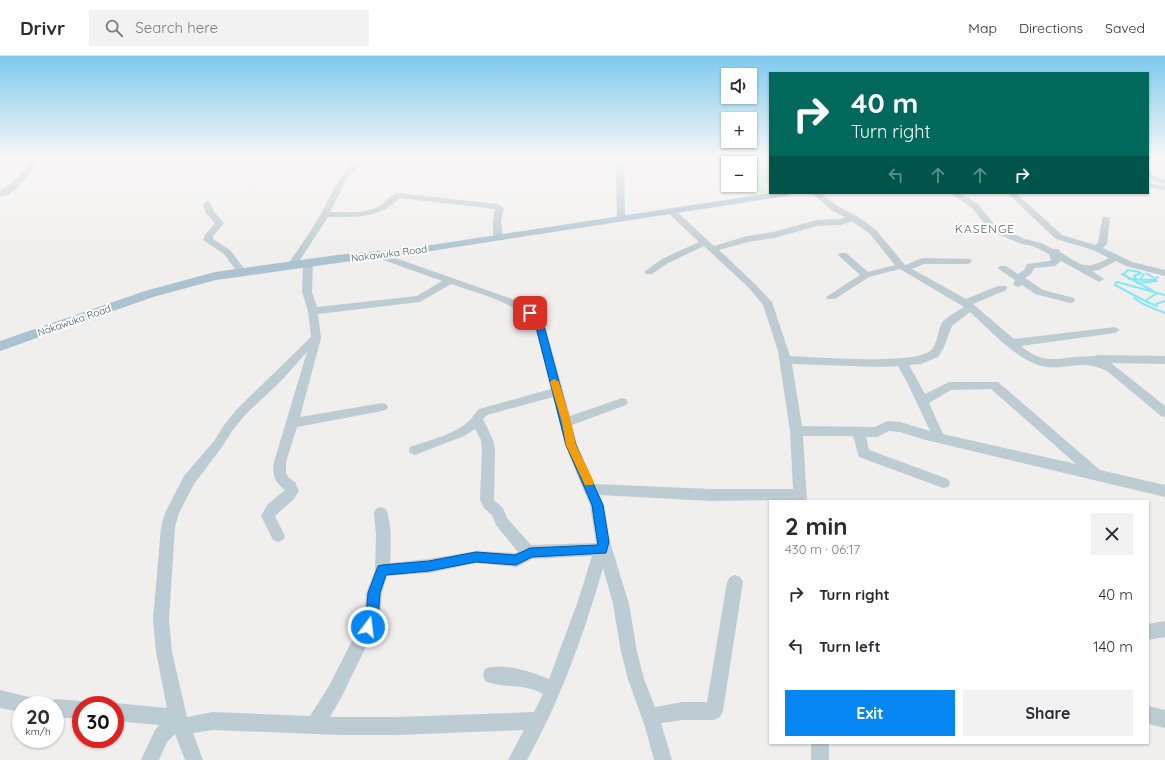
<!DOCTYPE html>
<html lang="en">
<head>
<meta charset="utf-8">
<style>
  :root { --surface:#fff; --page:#f2f2f3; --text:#2b2b33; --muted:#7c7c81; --line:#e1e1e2; --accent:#0686f3 }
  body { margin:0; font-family:Quicksand,sans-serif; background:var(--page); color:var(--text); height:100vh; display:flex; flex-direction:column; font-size:15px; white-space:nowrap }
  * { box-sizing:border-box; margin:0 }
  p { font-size:13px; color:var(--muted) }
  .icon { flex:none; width:22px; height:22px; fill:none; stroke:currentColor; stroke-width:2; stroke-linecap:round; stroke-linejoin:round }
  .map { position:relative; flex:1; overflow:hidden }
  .side { position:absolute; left:769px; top:444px; width:380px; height:244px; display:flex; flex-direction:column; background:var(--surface); border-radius:0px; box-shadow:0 1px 3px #0004 }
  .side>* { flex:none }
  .guide { position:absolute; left:769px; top:16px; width:380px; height:122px; border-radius:0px; box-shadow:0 1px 3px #0004; background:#00695c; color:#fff; overflow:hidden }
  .buttons { position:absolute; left:721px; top:12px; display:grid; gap:8px }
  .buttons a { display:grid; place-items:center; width:36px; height:36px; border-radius:0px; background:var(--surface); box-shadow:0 1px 3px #0004; font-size:20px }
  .speed { position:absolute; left:12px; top:640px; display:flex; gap:8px; font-size:20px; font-weight:700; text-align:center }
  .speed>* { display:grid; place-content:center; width:52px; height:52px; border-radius:50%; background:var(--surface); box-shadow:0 1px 3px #0004; line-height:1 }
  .speed small { font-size:10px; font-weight:400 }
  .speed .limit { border:6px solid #d22; background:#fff; color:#111 }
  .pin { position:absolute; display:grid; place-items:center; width:34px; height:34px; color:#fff; margin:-17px; border-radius:8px; box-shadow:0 2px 6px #0006 }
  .me { position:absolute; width:44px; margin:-22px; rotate:15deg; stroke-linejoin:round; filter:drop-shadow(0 0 3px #0008) }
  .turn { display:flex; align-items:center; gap:14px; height:84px; padding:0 16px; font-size:18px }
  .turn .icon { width:52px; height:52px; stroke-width:2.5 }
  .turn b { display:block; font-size:28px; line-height:34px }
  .lanes { display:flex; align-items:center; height:38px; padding:0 16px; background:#0003; justify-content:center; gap:20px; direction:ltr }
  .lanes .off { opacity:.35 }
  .round { display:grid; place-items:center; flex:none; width:42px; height:42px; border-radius:0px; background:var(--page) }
  .head { display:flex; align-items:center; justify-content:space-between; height:68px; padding:0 16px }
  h1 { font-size:24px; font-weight:800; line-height:30px }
  .button { display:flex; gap:8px; margin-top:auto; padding:8px 16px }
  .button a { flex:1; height:46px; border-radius:0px; background:var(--accent); color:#fff; font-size:16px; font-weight:800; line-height:46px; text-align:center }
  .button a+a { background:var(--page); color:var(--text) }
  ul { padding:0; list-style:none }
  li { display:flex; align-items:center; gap:12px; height:52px; padding:0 16px }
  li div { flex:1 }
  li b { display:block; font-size:15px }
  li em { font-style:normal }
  header { display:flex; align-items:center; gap:24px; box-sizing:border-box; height:56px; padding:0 20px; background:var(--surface); border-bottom:1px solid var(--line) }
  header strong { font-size:19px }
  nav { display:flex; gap:22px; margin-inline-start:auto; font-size:14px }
  .search { width:280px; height:36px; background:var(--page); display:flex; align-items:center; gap:10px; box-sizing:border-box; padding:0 14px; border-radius:0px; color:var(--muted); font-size:15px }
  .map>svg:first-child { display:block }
  .green { fill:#b8f4c9 }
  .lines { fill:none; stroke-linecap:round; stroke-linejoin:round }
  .stream { stroke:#80e9f5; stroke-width:2 }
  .minor { fill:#bdcbd2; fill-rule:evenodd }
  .major { fill:#abc2d0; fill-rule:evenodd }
  .route { fill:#0686f3; stroke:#04579e }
  .slow { fill:#f59e0b }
  .labels { text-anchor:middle; stroke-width:4; stroke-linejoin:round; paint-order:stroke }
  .far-street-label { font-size:10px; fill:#44545e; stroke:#fff }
  .far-quarter-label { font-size:12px; letter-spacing:1px; fill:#5a6064; stroke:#fff }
</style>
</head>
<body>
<header>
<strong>Drivr</strong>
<div class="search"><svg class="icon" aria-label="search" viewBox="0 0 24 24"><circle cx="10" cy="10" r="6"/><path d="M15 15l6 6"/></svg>Search here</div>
<nav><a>Map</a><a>Directions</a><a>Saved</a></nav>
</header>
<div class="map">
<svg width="1165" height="704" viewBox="0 0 1165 704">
  <rect width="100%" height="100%" fill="#f1eeee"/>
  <path class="green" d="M748,101H770V127L764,129L767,137L760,138L750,129V110L754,109Z"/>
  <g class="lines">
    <path class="stream" d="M1122,218L1153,235
      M1147,218L1156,223
      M1123,219L1128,214L1139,216
      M1141,222L1144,218
      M1129,223L1154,224L1158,221
      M1136,223L1134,220L1141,217
      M1116,226L1115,229L1145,245L1157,237
      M1117,226L1165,239
      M1137,227L1157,225
      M1134,242L1143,248L1165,257
      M1145,245L1157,250
      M1156,248L1165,245"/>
    <path class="minor" d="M32,101H40C31,117 18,137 0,141V135L18,121Z
      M308,101H332L356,104L359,101H368L347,122L330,156C347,156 365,158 380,150C386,146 391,138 397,137L498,148L504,152L501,165L503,181L498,184L493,181V165L495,153L399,142C380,163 354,161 328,161L296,210H290L288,208C299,192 311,175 321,158C332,138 335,125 352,109L312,103Z
      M616,101H624L625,162L621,165L617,162Z
      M1148,117L1165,124V129L1148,122Z
      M1148,127L1165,130V134L1148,131Z
      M811,137H820L839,151L860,162L876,174L905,209L923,202L970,203L972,205L970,207L967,208H924L912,213L966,243L998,230H1006L1007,232L1006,234L973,248L1014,283L1115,271L1120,274L1115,277L1021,290C1040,306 1051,304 1074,301C1083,300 1091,301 1099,299L1165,300V308L1111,307L1165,350V361L1161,360L1107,315C1082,303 1071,313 1047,311C1020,308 990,274 970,256L952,270L944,291L938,301L921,308L909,309L925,338L949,326H998L1100,414L1165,429V441L922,383L900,376L889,375L877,381H866L869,394L948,423L950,427L948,431L943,432L859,401L853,380H803L807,445H793V444L711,445L599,439L604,449L610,486L629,548L637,596L644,623L655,651L683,646H707L727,526L730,521L735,519L740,521L743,526L723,655L720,661L714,664H683L661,667L672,704H654L645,671L628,623L621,596L613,548L603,512C584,578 561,643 527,704H508L524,674L398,679H340L213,674L193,677L203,704H185L175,678L167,686L159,704H141L155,674L159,669L115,665V649H111L115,647L167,652L156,596L153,564L161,471L165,457L184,420L214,385L224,369L237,353L311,281L308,255L302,236L303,207L305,205L308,204L313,207L312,236L317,251L417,240L442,225L375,201L373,199L378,196L515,244L534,255L544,266L570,360L622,342L626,343L628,346L626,349L572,369L577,389L594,428L711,433H793L790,375L778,295L763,249L749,232L704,190L668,207L652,218H646L644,216L662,203L699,186L668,157L667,155L668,153H674L714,190L747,180L773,176L817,164L840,163L845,161L833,155ZM852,165L870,178L895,209L868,216L846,197H840L838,199L840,201L860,219L826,241L827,243H835L869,221L900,213L964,251C958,255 946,261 942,267C937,275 938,289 930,295C913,309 816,301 790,300L772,246L755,228L719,194L748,186L774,182L817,170L841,169ZM451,228C479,238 512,245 534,267L551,333L479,353C475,357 472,362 469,365C454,379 429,384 410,391L409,394L410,397L415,399L464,380L475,373L481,384L482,393L480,444L484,452L492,459L496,469L518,496L515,497L476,495L429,503L390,507C391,492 392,466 386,453L381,451L376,453L374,457L376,479L375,514L366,537L364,561L329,630L310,660L213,656L187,661L172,596L169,564L175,471L179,457L194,428L222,391L232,375L245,359L281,325L307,296L274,406C272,420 274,425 285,434L268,448L261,460L273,484L278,486L283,484L285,480L275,460L294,443L299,435L295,426L289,422L286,417V406L297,371L382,355L386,354L388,351L386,348L382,347L300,361L321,282L318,258L420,246ZM792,308L880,311L898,310L907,326L930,375L900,366L887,365L875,371L802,370ZM991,333L1076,408L943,378L929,347L951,334ZM553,341L565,389L590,449L596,487L531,489L507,462L503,452L494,444L495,393L493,384L483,363L487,359ZM592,500L578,545L549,623C533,616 502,606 485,613L483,619L485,625C504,633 524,627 543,638L534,656L398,661H330L341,642L380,562L382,537L387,520L429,517L476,507L517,511L532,503Z
      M950,137H960L978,148L996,171L1025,183L1041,187L1053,193H1059L1060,196C1082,209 1084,215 1109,202L1093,194L1056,183L1007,137H1016L1062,179L1095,189L1098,187L1102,163L1103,161H1109L1110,163L1107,188L1103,192L1132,206L1165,214V220L1126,210L1116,205L1099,214L1092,215L1104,223L1099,226L1061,205L1055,210L1034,212L1031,218L1025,222L1043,234L1074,242L1075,244L1074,246L1070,247L1035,238L1022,229L1018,231L1015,230L1013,228L1015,224L1000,214L998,212L1000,210H1006L1018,218L1024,214L1027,208L1049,205L1051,204L1049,198L1035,191L1019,187L990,175L972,152Z
      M207,145L210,146L214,156L224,167L213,180V183L230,194L246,215L244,217H238L224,198L203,184L205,179L215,167L206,157L203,148Z
      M1165,565V581L1148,584V568Z
      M0,634L37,643L40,649H21V656L0,652Z
      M55,643L81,645L88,649H81V663L55,661V649H48L49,646Z
      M1148,650L1165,654V672L1148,668Z
      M811,687H829V704H811Z"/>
    <path class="major" d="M770,137H792L787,140L418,197L337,207L216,224L153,241L0,295V285L145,235L215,216L337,199L418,191Z"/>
  </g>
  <linearGradient id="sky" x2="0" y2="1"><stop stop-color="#7ec9ed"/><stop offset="0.51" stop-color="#f9f7f7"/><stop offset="1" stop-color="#f9f7f7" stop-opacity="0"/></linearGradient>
  <rect width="1165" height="200" fill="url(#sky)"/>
  <path class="route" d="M530,255L533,256L543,266L576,389L603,449L609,486L606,497L532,501L516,509L476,506L429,515L386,519L380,537L378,562L372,575L368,577L363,575L362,571L366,562L368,537L378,510L382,509L429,505L476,496L515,499L530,492L598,489L592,449L566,389L535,267L526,257Z"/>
  <path class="slow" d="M554,323L559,326L571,366L576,389L594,426L593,429H585L566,389L562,366L550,326Z"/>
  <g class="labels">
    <g class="far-street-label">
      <text transform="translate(389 197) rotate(-7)" y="4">Nakawuka Road</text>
      <text transform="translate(74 264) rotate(-19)" y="4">Nakawuka Road</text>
    </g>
    <g class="far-quarter-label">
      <text x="985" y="177">KASENGE</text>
    </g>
  </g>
</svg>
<div class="buttons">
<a><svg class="icon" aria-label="sound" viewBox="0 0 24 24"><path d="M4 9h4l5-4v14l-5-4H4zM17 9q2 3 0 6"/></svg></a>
<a>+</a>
<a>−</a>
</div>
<div class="speed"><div>20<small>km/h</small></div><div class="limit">30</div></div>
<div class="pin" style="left:530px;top:257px;background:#d93025"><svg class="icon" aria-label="arrive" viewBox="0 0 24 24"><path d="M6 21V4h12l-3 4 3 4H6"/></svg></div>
<svg class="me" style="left:368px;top:571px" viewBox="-20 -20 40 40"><circle r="17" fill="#0686f3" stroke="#fff" stroke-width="3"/><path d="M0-11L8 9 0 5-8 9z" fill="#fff"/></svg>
<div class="guide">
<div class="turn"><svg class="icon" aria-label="right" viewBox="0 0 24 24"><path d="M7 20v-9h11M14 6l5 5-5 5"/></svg><div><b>40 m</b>Turn right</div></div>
<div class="lanes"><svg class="icon off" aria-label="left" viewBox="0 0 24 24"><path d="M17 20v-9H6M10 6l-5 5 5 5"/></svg><svg class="icon off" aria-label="ahead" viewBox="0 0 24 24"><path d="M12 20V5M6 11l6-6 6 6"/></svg><svg class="icon off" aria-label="ahead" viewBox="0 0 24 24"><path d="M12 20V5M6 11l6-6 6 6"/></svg><svg class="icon" aria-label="right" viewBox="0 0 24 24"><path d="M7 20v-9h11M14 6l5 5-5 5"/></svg></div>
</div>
<section class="side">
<div class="head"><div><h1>2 min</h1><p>430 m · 06:17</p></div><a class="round"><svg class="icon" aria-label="close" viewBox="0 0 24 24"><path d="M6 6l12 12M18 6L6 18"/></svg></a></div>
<ul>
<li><svg class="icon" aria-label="right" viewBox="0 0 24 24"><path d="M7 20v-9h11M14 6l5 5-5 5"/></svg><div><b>Turn right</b></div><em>40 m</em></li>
<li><svg class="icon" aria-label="left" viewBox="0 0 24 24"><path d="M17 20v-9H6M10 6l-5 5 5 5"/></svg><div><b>Turn left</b></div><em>140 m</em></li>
</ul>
<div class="button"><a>Exit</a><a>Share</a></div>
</section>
</div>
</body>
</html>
